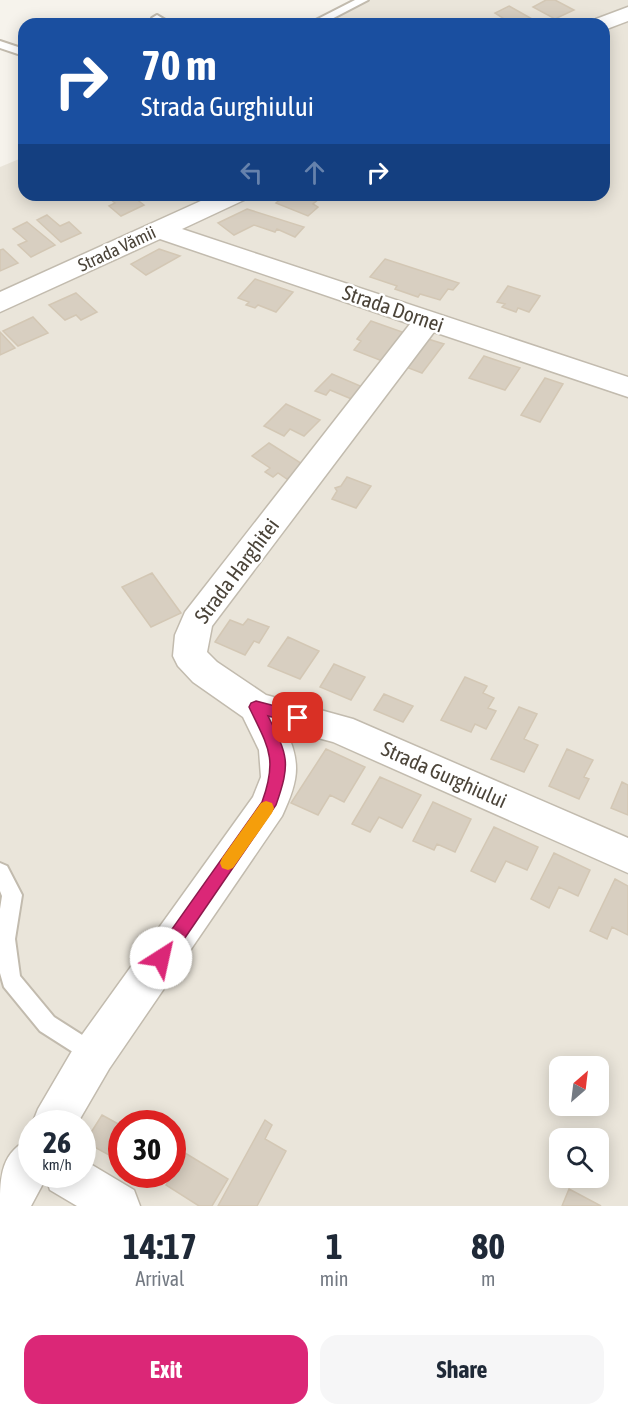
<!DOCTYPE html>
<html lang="en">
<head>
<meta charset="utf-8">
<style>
  :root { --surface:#fff; --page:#f6f6f7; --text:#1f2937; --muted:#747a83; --accent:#db2777 }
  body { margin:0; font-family:"Asap Condensed",sans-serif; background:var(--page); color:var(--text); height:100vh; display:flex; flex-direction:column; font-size:22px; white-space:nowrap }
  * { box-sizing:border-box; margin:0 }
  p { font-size:20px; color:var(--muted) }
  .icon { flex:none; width:33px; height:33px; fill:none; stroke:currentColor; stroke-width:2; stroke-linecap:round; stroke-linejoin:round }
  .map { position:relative; height:1206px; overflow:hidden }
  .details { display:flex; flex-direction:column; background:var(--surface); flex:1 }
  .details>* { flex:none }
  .guide { position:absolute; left:18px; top:18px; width:592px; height:183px; border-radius:18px; box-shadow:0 3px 15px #0003; background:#1a4fa0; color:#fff; overflow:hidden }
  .needle { width:39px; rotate:28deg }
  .fabs { position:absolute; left:549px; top:1056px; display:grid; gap:12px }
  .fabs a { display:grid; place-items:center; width:60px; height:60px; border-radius:12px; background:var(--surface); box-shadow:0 3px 15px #0003; font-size:30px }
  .speed { position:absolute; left:18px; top:1110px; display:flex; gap:12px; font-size:30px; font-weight:700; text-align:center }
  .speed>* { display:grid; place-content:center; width:78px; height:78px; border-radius:50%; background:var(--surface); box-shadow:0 3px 15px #0003; line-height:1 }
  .speed small { font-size:15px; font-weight:400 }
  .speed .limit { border:9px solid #d22; background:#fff; color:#111 }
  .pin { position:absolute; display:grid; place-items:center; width:51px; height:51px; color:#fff; margin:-26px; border-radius:12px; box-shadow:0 3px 9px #0006 }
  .me { position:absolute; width:66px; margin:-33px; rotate:35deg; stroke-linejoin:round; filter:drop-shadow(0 0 4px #0008) }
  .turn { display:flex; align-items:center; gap:21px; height:126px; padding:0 24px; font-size:27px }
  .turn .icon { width:78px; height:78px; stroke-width:2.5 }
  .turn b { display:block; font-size:42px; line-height:51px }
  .lanes { display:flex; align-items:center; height:57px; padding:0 24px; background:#0003; justify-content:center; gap:30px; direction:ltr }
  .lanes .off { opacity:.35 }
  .eta { display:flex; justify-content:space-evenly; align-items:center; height:102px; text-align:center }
  .eta b { font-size:36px; font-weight:700; line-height:42px }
  .cta { display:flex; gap:12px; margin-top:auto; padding:12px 24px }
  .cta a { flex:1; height:69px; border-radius:18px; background:var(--accent); color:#fff; font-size:24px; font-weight:700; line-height:69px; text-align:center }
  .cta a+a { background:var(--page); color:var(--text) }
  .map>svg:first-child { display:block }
  .residential { fill:#eae5da; fill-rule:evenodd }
  .building { fill:#d8cfc1; stroke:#d3c7b4; stroke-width:1.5 }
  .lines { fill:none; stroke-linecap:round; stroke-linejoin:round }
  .service-casing { stroke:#c2bbae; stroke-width:4 }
  .minor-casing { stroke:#c2bbae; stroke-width:3 }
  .service { fill:#fff; fill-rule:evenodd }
  .minor { fill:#fff; fill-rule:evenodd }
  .route { fill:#db2777; stroke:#8e194d; stroke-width:1.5 }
  .slow { fill:#f59e0b }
  .labels { text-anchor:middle; stroke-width:5; stroke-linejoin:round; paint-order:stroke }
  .far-street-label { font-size:18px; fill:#4b4439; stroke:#fff }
  .street-label { font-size:21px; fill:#4b4439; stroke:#fff }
</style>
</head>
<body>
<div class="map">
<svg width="628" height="1206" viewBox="0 0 628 1206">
  <rect width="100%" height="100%" fill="#f6f3ec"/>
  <path class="residential" d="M353,0H628V1206H7L0,1194V167L24,157V195H604V24H314ZM560,1066H598V1106H560ZM32,1124H82V1174H32ZM122,1124H172V1174H122ZM560,1138H598V1178H560Z"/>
  <path class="building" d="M546,0H555L574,10L555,19L533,7Z
    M509,6L541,24H505L509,22L495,13Z
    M105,195H131L144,205L121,216L109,206L115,203Z
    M285,195H312L320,198L313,204L318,207L308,216L276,203Z
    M247,209L304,227L295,237L277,229L275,232L254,225L234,235L218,223Z
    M47,215L60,226L69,222L81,233L61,242L37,220Z
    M27,222L55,245L31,257L18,245L27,241L13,229Z
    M3,249L18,263L0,271V250Z
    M159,249L180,256L146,275L131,264Z
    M385,259L459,283L453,290L448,289L440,300L420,294L418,297L395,289L397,286L370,277Z
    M255,279L293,292L276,312L258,305L255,308L246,305L249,302L238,298Z
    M508,286L540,296L529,312L518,308L516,312L502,307L505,304L497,302Z
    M76,293L97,312L81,320L76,315L65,320L49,305Z
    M33,317L48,333L18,346L3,331Z
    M371,321L408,334L385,362L354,350L361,341L357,339Z
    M0,332L15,348L0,355Z
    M428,339L444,344L422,373L406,367Z
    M484,356L520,368L505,390L469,378Z
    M332,374L365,388L354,400L330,390L326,395L315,391Z
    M545,378L563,384L540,422L521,415Z
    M286,404L320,420L304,436L290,429L284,436L264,426Z
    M269,443L304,465L287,479L278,473L273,477L265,472L270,468L252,456Z
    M347,477L371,486L356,508L332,499L337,491L335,488L341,486Z
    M152,573L181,613L151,627L122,587Z
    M248,619L269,627L259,643L254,641L245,655L215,642L230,620L243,625Z
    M288,637L319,651L300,679L268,666Z
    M334,664L365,677L351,700L320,687Z
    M465,677L487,686L483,693L494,698L488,708L496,711L486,729L475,724L471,732L441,720Z
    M384,694L413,706L403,722L374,710Z
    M519,707L537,714L524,739L538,745L524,772L491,759Z
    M326,749L365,767L344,802L330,795L318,815L291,803Z
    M567,749L593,760L584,777L589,779L579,799L549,786Z
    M380,777L421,795L402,828L379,817L370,832L352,824Z
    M622,782L628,785V815L611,808Z
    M433,802L471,819L455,852L437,844L434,850L413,841Z
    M494,827L538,847L527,870L506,861L495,882L471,871Z
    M554,853L590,870L578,896L559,887L549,908L531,899Z
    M615,879L628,886V935L612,927L607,939L590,931Z
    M102,1115L122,1126V1162L85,1142Z
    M265,1120L272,1125L265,1139L286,1151L257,1206H218Z
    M185,1153L228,1179L212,1206H199L166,1185Z
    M569,1189L601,1206H562Z"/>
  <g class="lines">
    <defs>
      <path id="service" d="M355,0H368L322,24H308Z
        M157,15L172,24H159L152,18Z
        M0,41L24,49V56L0,48Z
        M0,863L7,866L22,895L15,939L20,976L54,1017L101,1047L104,1054L101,1061L94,1064L87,1061L40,1031L4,987L0,973V909L2,896L0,891Z"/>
      <path id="minor" d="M628,7V21L604,30V24H593L596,19Z
        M214,195H248L244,200L182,229L628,377V397L434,332L212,626L207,652L217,662L266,695L353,719L628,838V873L333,742L285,729C302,763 298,782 282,816L109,1069L77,1124H32L38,1109L79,1039L253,797L261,777L259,750L243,717L193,682L178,666L173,656L175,635L185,612L410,324L160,239L0,312V292Z
        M32,1138V1174H82V1159L134,1190L140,1206H77L50,1190L46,1178L31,1206H0C0,1176 1,1151 32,1138Z"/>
    </defs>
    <use href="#service" class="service-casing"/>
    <use href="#minor" class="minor-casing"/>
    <use href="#service" class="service"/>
    <use href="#minor" class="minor"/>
  </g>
  <path class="route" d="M256,701L298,712L303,714L305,718L303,722L298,724L268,716C288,756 291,762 276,805L167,964L161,966L155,964L153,958L155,953L262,802C278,758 268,747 249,707L251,703Z"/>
  <path class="slow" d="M266,801L272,803L274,808L272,813L233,868L228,870L222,868L220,863L222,858L261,803Z"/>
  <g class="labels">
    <g class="far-street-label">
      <text transform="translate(117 249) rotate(-25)" y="6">Strada Vămii</text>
    </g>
    <g class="street-label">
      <text transform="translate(393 309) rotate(19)" y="7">Strada Dornei</text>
      <text transform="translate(237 571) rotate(-53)" y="7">Strada Harghitei</text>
      <text transform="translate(444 775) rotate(24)" y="7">Strada Gurghiului</text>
    </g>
  </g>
</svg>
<div class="fabs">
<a><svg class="needle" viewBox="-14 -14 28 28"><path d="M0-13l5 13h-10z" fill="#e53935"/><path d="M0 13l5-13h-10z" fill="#747a83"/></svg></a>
<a><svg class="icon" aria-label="search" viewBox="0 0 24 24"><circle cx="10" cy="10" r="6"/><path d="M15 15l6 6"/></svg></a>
</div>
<div class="speed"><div>26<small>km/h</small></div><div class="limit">30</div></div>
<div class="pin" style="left:298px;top:718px;background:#d93025"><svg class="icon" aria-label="arrive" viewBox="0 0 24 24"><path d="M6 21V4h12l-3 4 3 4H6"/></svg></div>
<svg class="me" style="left:161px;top:958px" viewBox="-20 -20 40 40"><circle r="19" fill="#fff"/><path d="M0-13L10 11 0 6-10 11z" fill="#db2777"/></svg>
<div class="guide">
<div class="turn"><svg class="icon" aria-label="right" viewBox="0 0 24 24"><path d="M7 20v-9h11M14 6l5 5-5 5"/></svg><div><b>70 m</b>Strada Gurghiului</div></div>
<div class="lanes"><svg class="icon off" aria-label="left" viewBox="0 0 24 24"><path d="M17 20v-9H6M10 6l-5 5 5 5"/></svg><svg class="icon off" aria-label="ahead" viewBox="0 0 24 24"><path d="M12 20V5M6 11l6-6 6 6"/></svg><svg class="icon" aria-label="right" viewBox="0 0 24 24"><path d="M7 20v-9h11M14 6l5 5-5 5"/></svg></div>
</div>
</div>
<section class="details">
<div class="eta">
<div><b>14:17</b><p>Arrival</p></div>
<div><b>1</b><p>min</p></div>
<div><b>80</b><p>m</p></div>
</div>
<div class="cta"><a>Exit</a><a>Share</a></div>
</section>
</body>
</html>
